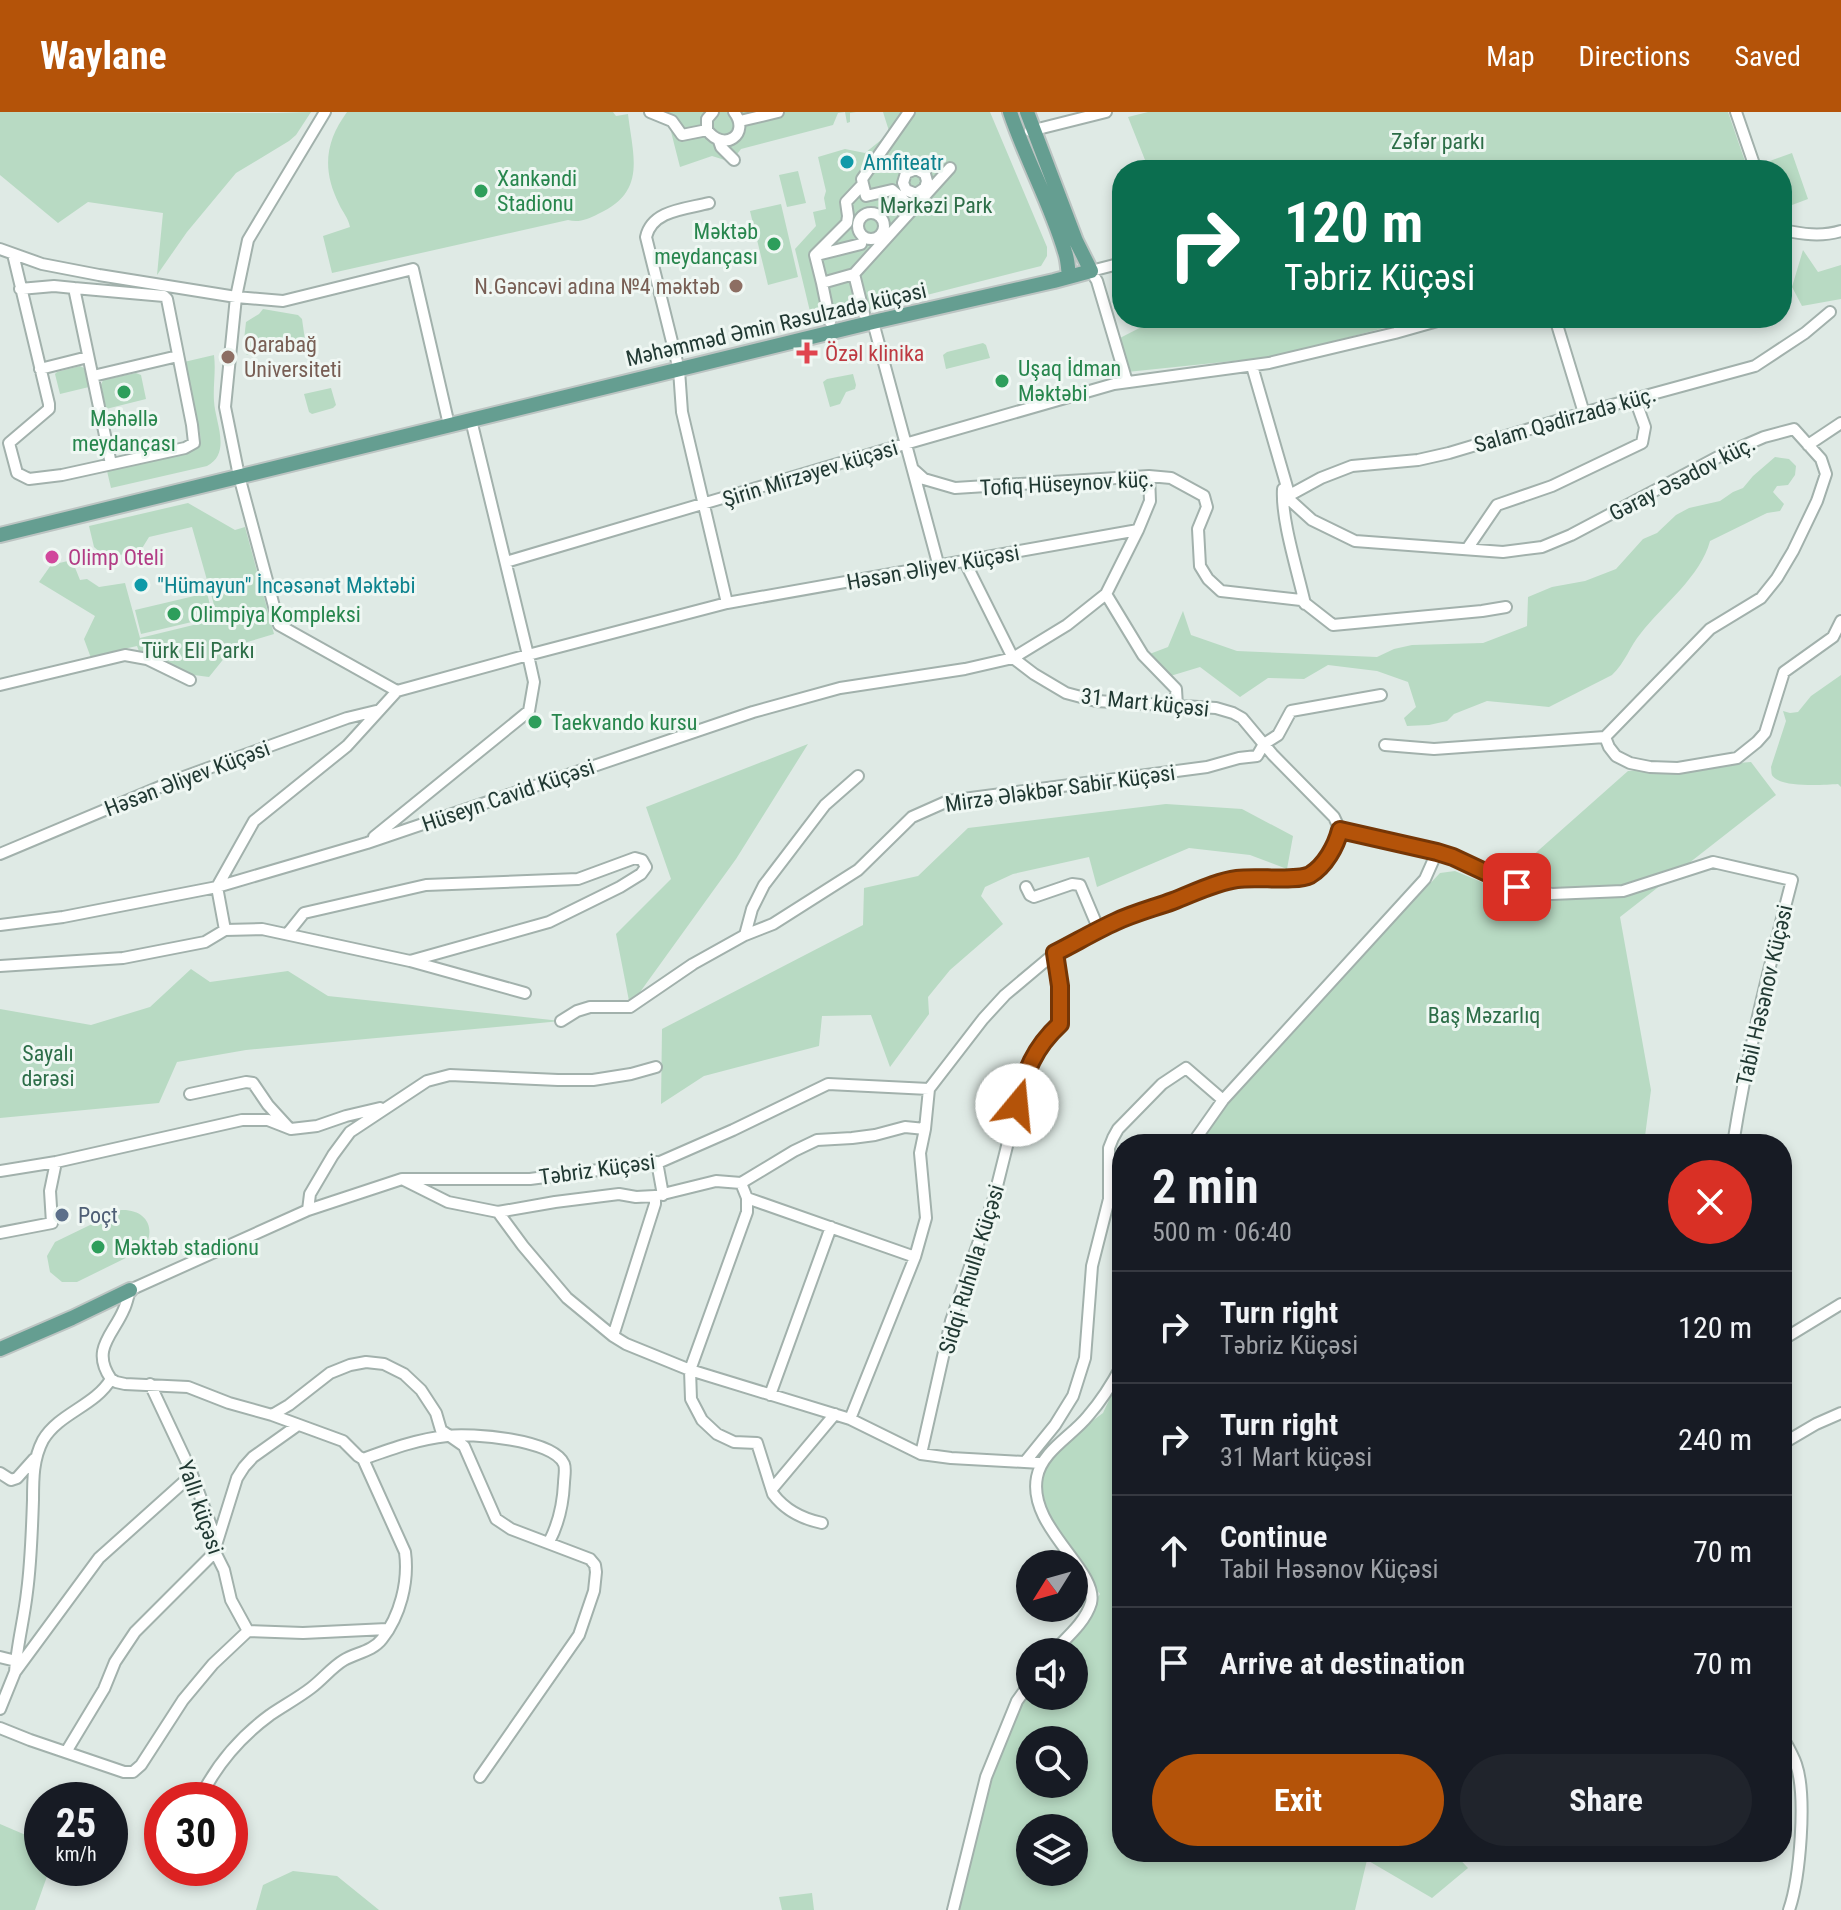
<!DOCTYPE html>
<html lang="en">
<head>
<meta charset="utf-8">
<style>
  :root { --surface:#171b24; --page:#20242c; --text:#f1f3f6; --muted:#9ea1a6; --line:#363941; --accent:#b45309 }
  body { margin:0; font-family:"Roboto Condensed",sans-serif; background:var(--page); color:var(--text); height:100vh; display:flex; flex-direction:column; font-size:30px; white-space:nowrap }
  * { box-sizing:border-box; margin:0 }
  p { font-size:26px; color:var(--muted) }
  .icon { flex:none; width:44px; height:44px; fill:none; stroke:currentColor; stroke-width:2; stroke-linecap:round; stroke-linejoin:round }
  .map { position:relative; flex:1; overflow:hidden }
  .panel { position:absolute; left:1112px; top:1022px; width:680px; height:728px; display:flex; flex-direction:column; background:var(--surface); border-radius:32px; box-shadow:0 4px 12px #0003 }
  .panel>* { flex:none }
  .top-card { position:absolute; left:1112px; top:48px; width:680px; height:168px; border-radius:32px; box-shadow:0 4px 12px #0003; background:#0b6e4f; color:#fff; overflow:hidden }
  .needle { width:52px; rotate:233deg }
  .controls { position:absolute; left:1016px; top:1438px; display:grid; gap:16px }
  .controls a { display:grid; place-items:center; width:72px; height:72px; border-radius:50%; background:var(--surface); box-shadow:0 4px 12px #0003; font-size:40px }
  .speed { position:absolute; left:24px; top:1670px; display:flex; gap:16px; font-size:40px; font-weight:700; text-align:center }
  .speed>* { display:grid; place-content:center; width:104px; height:104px; border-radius:50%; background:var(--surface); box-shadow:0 4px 12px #0003; line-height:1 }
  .speed small { font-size:20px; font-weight:400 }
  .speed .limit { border:12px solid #d22; background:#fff; color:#111 }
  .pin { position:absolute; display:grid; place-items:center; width:68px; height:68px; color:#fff; margin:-34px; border-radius:16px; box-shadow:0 4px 12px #0006 }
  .me { position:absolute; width:88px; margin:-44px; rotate:17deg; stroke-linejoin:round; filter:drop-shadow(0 0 6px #0008) }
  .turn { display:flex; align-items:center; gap:28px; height:168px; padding:0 40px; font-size:36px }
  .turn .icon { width:104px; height:104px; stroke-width:2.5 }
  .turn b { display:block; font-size:56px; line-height:68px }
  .round { display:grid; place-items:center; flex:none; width:84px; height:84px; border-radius:42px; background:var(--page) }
  .overview { display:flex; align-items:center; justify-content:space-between; height:136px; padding:0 40px }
  h1 { font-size:48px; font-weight:700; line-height:60px }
  .primary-button { display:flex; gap:16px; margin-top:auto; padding:16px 40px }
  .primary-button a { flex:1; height:92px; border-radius:48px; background:var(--accent); color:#fff; font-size:32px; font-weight:700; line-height:92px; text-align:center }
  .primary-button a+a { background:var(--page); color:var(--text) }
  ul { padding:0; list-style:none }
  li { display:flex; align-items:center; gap:24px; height:112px; padding:0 40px; border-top:2px solid var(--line) }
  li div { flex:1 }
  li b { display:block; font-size:30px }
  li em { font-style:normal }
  header { display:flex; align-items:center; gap:48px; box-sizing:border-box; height:112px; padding:0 40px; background:var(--accent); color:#fff }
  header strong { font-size:38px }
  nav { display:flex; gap:44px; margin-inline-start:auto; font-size:28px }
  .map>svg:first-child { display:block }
  .green { fill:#b8dac3; fill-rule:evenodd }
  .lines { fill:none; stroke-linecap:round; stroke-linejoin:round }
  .minor-casing { stroke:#a2b1ac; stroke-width:14 }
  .major-casing { stroke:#bcc4c2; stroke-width:18 }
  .minor { stroke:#fff; stroke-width:10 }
  .major { stroke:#659e91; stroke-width:14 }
  .route-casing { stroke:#753606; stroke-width:20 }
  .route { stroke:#b45309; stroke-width:14 }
  .culture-dot { fill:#0f9aa8; stroke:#eff7f3; stroke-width:3 }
  .leisure-dot { fill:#2e9e5b; stroke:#eff7f3; stroke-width:3 }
  .education-dot { fill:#8d6e63; stroke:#eff7f3; stroke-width:3 }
  .health-dot { fill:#e0444e; stroke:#eff7f3; stroke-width:3 }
  .hotel-dot { fill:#d1479c; stroke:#eff7f3; stroke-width:3 }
  .service-dot { fill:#5c6f8a; stroke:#eff7f3; stroke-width:3 }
  .labels { text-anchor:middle; stroke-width:6; stroke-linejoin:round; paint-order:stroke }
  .park-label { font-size:22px; fill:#2d6e48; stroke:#eff7f3 }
  .culture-label { font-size:22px; fill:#0d838f; stroke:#eff7f3; text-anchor:start }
  .leisure-label { font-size:22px; fill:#27864d; stroke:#eff7f3; text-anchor:start }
  .education-label { font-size:22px; fill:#785e54; stroke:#eff7f3; text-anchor:end }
  .street-label { font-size:22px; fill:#213933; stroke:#eff7f3 }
  .health-label { font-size:22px; fill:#be3a42; stroke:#eff7f3; text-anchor:start }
  .hotel-label { font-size:22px; fill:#b23c85; stroke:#eff7f3; text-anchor:start }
  .service-label { font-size:22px; fill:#4e5e75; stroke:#eff7f3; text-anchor:start }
</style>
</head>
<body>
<header>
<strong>Waylane</strong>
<nav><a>Map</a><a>Directions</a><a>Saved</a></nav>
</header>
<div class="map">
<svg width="1841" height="1798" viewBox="0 0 1841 1798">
  <rect width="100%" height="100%" fill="#dfeae5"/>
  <path class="green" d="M0,0L277,1L311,0L296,23L289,29L236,61L187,120L157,163L163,101L88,90L58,111L0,63Z
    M347,0H613L616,4L628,2C633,45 647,80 598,102C588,107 579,111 568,108L332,161L323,124L350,115C348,105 343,101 339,92C322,58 325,30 347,0Z
    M666,0H856L850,1V10L847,11L845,0L838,1L833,13L741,37L731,50L712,44L680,55Z
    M883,0H990L1047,135V144L1041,154L813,212L795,137L816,114L813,100L826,97L824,86L826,79L818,45L845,37L865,41L886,24L889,19Z
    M1148,0H1728L1748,58H1149L1128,5Z
    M1792,41L1808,87L1784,96L1782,91V58H1770L1767,50Z
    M798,59L806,91L787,95L779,63Z
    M781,92L798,165L768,173L750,99Z
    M1803,138L1818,160L1841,153V187L1802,194L1792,175Z
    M263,197L298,203L302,207L305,228L300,232L252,243H247L243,237L246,210L259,202Z
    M1159,206H1422L1273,245L1127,260L1118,227Z
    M983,231L986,233L990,246L946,257L943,243L947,240Z
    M214,243C216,259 213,273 214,289C215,310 232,341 207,354L111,376L107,359L192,339C200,334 201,330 200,321L184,250Z
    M80,254L84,256L89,275L60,282L55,262L57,260Z
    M136,261L141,263L146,287L106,297L101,273L103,268Z
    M853,262L856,273L855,277L846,280L840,292L830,295L823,270L827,267Z
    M331,276L336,293L333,296L312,302L309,300L304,282Z
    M1775,345L1789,347L1796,354L1795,363L1788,373L1777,374L1773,380L1784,392L1780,399L1767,401L1710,429C1701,464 1663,493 1641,521C1630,534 1625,551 1612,563L1549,595L1487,589L1454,602L1447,609L1429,613L1407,614L1404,606L1416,595L1408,570L1377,559L1328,553L1304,567L1268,566L1240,585L1200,555L1167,565L1147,543L1168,535L1183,499L1191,523L1237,539L1377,545L1394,537L1412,533L1483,531L1527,514L1528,485L1552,475L1585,469L1616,457L1643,427L1657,421L1676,403L1689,396L1720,389L1733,380L1743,376L1753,364Z
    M188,391L235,418L245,415L274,522L234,534L209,565L179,561L140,542L137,534L128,536L113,544L95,548L91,546L84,527L95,504L39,470L51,453L72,448L80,468L87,467L99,475L125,471L140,526L218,507L192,415L149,425L141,438L107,446L94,435L89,414Z
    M207,481L213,505L141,522L135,498Z
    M1841,563V675L1838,672C1823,673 1788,675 1776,667C1770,663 1772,661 1771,655L1786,609L1783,599L1790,601L1798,600L1811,584Z
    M808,632L736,747L630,894L616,822L671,767L646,695Z
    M1751,650L1776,683L1620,805L1651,978L1644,1032H1194L1220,995L1440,761L1455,759L1496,776L1628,659Z
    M1166,692L1242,697L1293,724L1287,757L1250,743L1189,736L1097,775L1089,745L1013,762L985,775L981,784L1003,812L950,858L928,885L929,902L890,955L871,903L822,904L819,934L704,964L661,992L662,917L863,813L864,776L918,764L968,716Z
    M191,857L210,870L288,859L328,884L561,909L246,938L177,950L159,991L0,1006V897L91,913L150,895Z
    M121,1098C146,1097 157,1116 144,1137L77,1170H62L50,1160L47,1144L55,1130Z
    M1122,1260V1740H1453L1468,1756L1432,1786L1367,1748L1355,1798H948L957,1756L981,1667L1030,1568V1584H1074V1540H1053L1100,1482L1063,1437L1040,1400L1041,1358L1076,1321L1103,1301ZM1030,1628H1074V1672H1030ZM1030,1716H1074V1760H1030Z
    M0,1712L42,1730V1756H50L35,1798H0Z
    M293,1759L337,1764L379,1798H256L263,1773Z
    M812,1781L814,1798H782L779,1785Z"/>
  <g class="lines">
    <defs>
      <path id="minor" d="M325,0L248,128L236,185L225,295L239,364L279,513L397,579
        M650,0L672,9L682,23L707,18
        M713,0L707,7V18C724,41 751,22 734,0
        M1736,0L1756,58
        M740,9L778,0
        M1030,19L1106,0
        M719,29L721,35L734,48
        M863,72L862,67L909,0
        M916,82L925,76L927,69L925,62L916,57L906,61L903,71L906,78L916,82L921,90
        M709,91C686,97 652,98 646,125L679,258L682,300L727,491
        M858 114a13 13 0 1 1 26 0a13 13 0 1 1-26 0Z
        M1782,118C1802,122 1821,125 1841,119
        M0,137L42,152L99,163L236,185L283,189L413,157L449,313
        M13,142L49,292V297L9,331L17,361L29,367L62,363L185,336L194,331L192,313L167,187L164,184L74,176
        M817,143L861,132
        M1122,151L1091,159L1097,169L1127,270
        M854,162L864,202
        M822,171L815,143L847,111L848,104L846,90L863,72L866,84L892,78L914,97
        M20,177L54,174L74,176L111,352
        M1555,206L1584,301
        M830,210L822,171L854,162L950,56
        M873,210L939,455
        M1252,254L1291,389L1312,408L1355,429L1503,440L1542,435L1571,423L1720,344L1764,325L1794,317L1821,347L1826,362L1817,389L1793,439L1777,466L1761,486L1710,517L1605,625L1434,637L1385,633
        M40,257L88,245
        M93,264L178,244
        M1808,333L1841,311
        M914,358L924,367L955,376L1149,364L1171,366L1204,384L1207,395L1198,417L1200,454L1208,467L1221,479L1301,488L1333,513L1482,499L1506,495
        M1283,377C1281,408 1298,460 1305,492
        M1288,384L1321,366L1352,354L1418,348L1449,341L1590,299L1755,254L1805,221L1830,200
        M1467,437L1497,393L1552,374L1642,331L1645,315L1635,287
        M506,450L905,332L1114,272L1269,251L1395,221L1448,206
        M965,450L1013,546L1034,562L1066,581L1096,589L1216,596L1233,601L1242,606L1273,643L1334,705L1340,718L1437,740L1453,745L1517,775L1552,782L1623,779L1713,750L1792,768C1769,856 1747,943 1733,1032
        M1106,482L1143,543L1176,577L1177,594
        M0,573L125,543L147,547L190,568
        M1605,625L1609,635L1616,644L1630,651L1650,655L1678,656L1737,646L1757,630L1765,621L1784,560L1833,525L1841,509
        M374,725L529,599L534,570L528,543L471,308
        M0,742L181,666L347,606L376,599
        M1026,775L1030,783L1034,785L1072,772L1080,773L1099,818
        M0,813L63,805L217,775L367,731L753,600L840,576L965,557L1013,546L1067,513L1106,482L1138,418L1150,389L1149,364
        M225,818L217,775L254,709L347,634L397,579L528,543L727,491L1138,418
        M288,821L304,801L426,773L578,767L635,746L642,748L646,755L641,762L620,775L549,810L410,849
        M745,823L752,797L764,773L825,693L858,664
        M0,854L123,846L205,830L225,818L262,817L410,849L525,881
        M561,909L577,899L590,895H630L693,852L745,823L773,812L858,758L912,705L948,689L1207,655L1239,646L1257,644L1264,632L1278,623L1291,599L1381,583
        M190,982L246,970L253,971L268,993L289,1016
        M291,1017L317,1014L346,1004L380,996
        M1192,1032L1223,988L1425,767L1437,740
        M657,1050L663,1083
        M0,1059L56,1050L242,1008H268L291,1017
        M404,1068L448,1090L498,1100L523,1134L567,1186L613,1224L626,1232L690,1258L850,1307L921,1342L951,1346L1041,1351
        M741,1071L747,1086V1100L690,1258L691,1287L702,1308L717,1322L734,1330L757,1331L773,1382C785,1398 803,1407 822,1411
        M747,1086L915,1145
        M308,1098L310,1082L333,1043L350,1020L427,969L450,963L558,968H593L631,962L656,955
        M498,1100L555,1090L619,1082L636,1085L655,1084L716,1069L741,1071L794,1039L817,1028L852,1026L875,1023L905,1015L925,1017
        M0,1121L52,1111L50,1079L56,1050
        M613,1224L655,1092V1084
        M1782,1228L1841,1192
        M111,1267L116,1270L125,1272L188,1275L229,1291L272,1303L343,1329L358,1344L363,1347L405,1440C409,1470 400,1504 382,1527C373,1539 356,1541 344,1548C332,1555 323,1567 311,1576C298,1586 283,1594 270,1603C240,1625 215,1655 199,1688
        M150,1272L190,1357L217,1430L215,1440L224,1458L231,1488L248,1519
        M770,1283L831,1115
        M272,1303L289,1293L330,1261L350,1253L366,1250L384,1252L404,1262L421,1278L436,1301L441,1318L464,1334L496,1407L511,1417L590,1447L595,1453L596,1460L594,1479L579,1523L480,1665
        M850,1307L915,1145L926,1106L920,1041L925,1017L929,977
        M1782,1332L1816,1312L1841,1301
        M921,1342L951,1209L994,1086L1025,962L1043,927L1060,912V874L1055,841
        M363,1347C391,1337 418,1327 447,1324C471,1321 553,1327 564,1352C566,1357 564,1366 564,1371C563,1393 559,1411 549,1430
        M1025,1350L1055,1313L1073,1284L1085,1246L1092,1154L1109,1087V1036L1113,1026L1118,1017L1162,972L1186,956L1223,988
        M0,1361L11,1368L17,1366L34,1347
        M772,1377L835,1302
        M217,1430L237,1366L244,1355L253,1345L298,1313
        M248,1519L303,1521L387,1517
        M1053,1540C1066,1526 1085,1511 1091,1491C1099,1458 1027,1415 1037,1365C1042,1339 1072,1324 1088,1304C1102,1288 1112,1272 1122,1253
        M0,1545L16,1549
        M15,1560C17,1533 24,1507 27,1480C31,1450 32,1418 33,1388C33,1367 33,1347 43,1328C59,1301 95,1294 111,1267C90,1237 114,1222 124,1197C127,1191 128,1184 130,1178L308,1098L402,1067H530L660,1050L733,1018L828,972L929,977L983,907L1005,883L1055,841L1117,809L1213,773L1237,767L1277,765L1297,767L1306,765L1314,760L1326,747L1337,731L1340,718
        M0,1597L15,1560L99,1446L186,1368L189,1364L190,1357
        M0,1616L30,1628L124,1660H133L141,1653L183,1588L213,1552L248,1519
        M1782,1624C1787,1633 1793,1643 1796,1652C1807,1684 1800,1766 1789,1798
        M66,1640L104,1577L115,1550L135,1520L215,1440
        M953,1798L986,1665L1017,1589L1030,1571"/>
      <path id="major" d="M1010,0C1026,48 1051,92 1065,140C1068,148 1068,157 1069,165
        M0,423L873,210L1054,169L1091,159L1076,129L1027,0
        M0,1237L72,1206L130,1178"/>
    </defs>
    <use href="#minor" class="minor-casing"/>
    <use href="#major" class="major-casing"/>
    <use href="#minor" class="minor"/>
    <use href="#major" class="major"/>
  </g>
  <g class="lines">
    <defs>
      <path id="route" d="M1017,993C1026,959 1033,937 1060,912V874L1055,841C1075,831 1095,819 1115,810C1134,801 1154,796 1173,789C1194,781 1215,770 1237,767C1256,764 1296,770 1310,763C1325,754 1336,734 1340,718L1437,740L1453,745L1517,775"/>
    </defs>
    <use href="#route" class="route-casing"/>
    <use href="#route" class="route"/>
  </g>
  <g class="culture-dot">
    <circle cx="847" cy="50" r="8"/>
    <circle cx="141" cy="473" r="8"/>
  </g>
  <g class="leisure-dot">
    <circle cx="481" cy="79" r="8"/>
    <circle cx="774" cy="132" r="8"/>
    <circle cx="1002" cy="269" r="8"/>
    <circle cx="124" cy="280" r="8"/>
    <circle cx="174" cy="502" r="8"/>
    <circle cx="535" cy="610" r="8"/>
    <circle cx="98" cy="1135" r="8"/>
  </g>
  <g class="education-dot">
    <circle cx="736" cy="174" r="8"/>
    <circle cx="228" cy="245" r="8"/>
  </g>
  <path class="health-dot" d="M803 229h8v8h8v8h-8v8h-8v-8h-8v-8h8z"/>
  <circle class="hotel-dot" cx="52" cy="445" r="8"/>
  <circle class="service-dot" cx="62" cy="1103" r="8"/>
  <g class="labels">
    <g class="park-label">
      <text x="1438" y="37">Zəfər parkı</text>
      <text x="936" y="101">Mərkəzi Park</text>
      <text x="198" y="546">Türk Eli Parkı</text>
      <text x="1484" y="911">Baş Məzarlıq</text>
      <text x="48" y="949">Sayalı<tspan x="48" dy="25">dərəsi</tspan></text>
    </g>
    <g class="culture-label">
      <text x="863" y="58">Amfiteatr</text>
      <text x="157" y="481">"Hümayun" İncəsənət Məktəbi</text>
    </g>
    <g class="leisure-label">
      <text x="497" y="74">Xankəndi<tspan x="497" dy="25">Stadionu</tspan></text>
      <text x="758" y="127" text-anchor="end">Məktəb<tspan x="758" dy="25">meydançası</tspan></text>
      <text x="1018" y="264">Uşaq İdman<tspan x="1018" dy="25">Məktəbi</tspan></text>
      <text x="124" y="314" text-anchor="middle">Məhəllə<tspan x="124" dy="25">meydançası</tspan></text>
      <text x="190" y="510">Olimpiya Kompleksi</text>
      <text x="551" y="618">Taekvando kursu</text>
      <text x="114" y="1143">Məktəb stadionu</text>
    </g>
    <g class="education-label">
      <text x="720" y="182">N.Gəncəvi adına №4 məktəb</text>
      <text x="244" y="240" text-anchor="start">Qarabağ<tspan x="244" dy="25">Universiteti</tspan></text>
    </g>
    <g class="street-label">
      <text transform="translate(776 212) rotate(-13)" y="8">Məhəmməd Əmin Rəsulzadə küçəsi</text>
      <text transform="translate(1565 307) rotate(-16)" y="8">Salam Qədirzadə küç.</text>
      <text transform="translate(810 361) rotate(-17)" y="8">Şirin Mirzəyev küçəsi</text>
      <text transform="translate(1682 366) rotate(-27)" y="8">Gəray Əsədov küç.</text>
      <text transform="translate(1067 371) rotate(-3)" y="8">Tofiq Hüseynov küç.</text>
      <text transform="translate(933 455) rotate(-10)" y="8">Həsən Əliyev Küçəsi</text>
      <text transform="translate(1145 590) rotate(6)" y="8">31 Mart küçəsi</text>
      <text transform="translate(187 666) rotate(-21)" y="8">Həsən Əliyev Küçəsi</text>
      <text transform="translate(1060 676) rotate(-8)" y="8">Mirzə Ələkbər Sabir Küçəsi</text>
      <text transform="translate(508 683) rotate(-19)" y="8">Hüseyn Cavid Küçəsi</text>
      <text transform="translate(1764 883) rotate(-77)" y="8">Tabil Həsənov Küçəsi</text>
      <text transform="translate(597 1057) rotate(-8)" y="8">Təbriz Küçəsi</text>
      <text transform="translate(971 1157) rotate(-73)" y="8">Sidqi Ruhulla Küçəsi</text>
      <text transform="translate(201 1395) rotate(71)" y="8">Yallı küçəsi</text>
    </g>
    <g class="health-label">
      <text x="825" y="249">Özəl klinika</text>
    </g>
    <g class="hotel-label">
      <text x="68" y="453">Olimp Oteli</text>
    </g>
    <g class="service-label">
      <text x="78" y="1111">Poçt</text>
    </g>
  </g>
</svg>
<div class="controls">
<a><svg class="needle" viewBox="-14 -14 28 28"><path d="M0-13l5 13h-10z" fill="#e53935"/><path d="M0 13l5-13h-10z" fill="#9ea1a6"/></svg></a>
<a><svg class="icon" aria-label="sound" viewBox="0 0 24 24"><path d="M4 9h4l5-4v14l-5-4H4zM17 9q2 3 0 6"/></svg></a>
<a><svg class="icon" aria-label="search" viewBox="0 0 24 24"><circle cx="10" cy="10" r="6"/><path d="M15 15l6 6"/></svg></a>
<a><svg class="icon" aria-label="layers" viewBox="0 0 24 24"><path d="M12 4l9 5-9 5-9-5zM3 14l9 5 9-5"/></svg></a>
</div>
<div class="speed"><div>25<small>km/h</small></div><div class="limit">30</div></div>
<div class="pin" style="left:1517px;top:775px;background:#d93025"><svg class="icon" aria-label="arrive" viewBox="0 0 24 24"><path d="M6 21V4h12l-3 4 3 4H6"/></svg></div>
<svg class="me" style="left:1017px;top:993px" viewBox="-20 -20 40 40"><circle r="19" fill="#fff"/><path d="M0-13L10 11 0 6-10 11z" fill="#b45309"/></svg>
<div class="top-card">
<div class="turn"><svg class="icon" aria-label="right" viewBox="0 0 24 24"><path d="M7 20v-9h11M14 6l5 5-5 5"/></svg><div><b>120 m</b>Təbriz Küçəsi</div></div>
</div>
<section class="panel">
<div class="overview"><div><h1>2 min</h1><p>500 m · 06:40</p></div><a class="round" style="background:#d93025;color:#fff"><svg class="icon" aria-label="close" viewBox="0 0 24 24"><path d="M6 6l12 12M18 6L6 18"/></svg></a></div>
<ul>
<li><svg class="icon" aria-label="right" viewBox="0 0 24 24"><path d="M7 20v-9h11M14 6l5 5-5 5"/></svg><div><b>Turn right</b><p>Təbriz Küçəsi</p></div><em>120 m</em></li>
<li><svg class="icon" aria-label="right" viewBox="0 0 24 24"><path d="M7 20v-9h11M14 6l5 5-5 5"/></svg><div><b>Turn right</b><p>31 Mart küçəsi</p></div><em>240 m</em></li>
<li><svg class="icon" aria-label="ahead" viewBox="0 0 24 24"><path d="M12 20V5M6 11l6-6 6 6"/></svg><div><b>Continue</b><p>Tabil Həsənov Küçəsi</p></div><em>70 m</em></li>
<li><svg class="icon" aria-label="arrive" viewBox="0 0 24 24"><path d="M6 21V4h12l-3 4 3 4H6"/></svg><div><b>Arrive at destination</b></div><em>70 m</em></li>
</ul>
<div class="primary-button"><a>Exit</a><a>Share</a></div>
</section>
</div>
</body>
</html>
